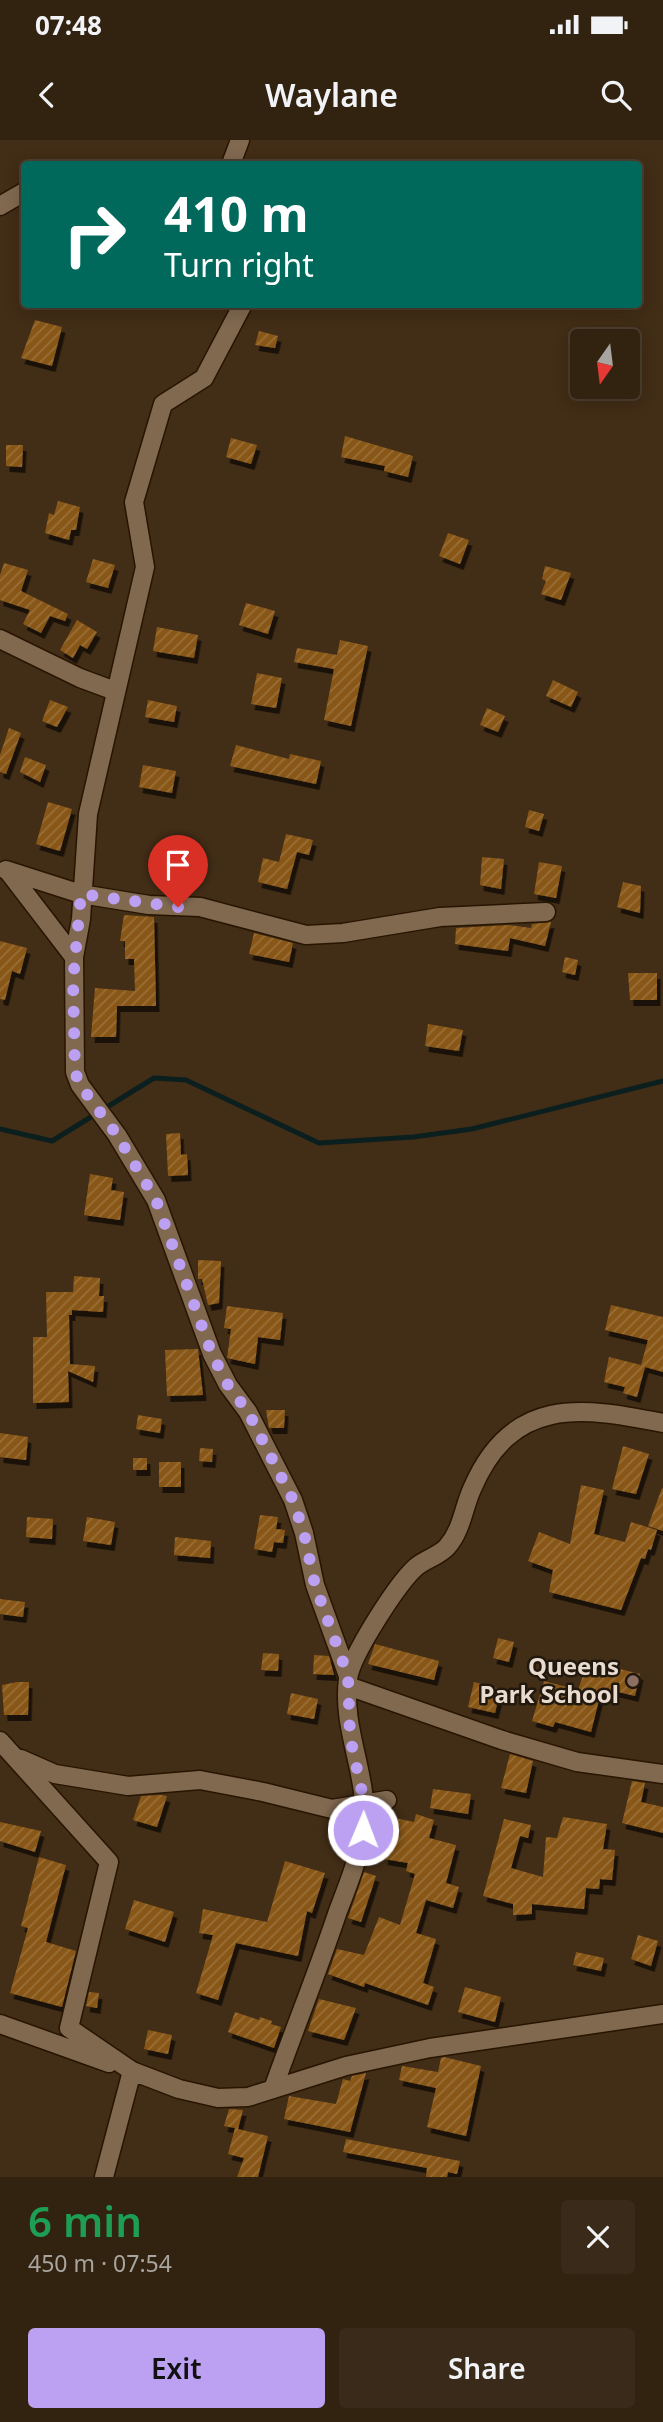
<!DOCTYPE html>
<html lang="en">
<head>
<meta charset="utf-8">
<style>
  :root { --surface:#322210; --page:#3a2a19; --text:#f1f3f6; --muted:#a8a49f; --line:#4d3f30; --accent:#bca0f2 }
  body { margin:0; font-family:"Noto Sans",sans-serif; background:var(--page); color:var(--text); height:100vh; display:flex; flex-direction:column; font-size:26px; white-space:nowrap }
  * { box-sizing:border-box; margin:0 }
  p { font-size:23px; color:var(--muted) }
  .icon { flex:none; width:38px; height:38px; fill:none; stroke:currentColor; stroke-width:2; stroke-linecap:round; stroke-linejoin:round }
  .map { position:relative; height:2037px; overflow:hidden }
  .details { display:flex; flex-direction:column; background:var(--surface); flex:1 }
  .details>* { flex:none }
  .guide { position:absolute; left:21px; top:21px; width:621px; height:147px; border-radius:7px; box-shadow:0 4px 18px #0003,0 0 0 2px var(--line); background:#00695c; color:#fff; overflow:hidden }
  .needle { width:46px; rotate:194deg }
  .tools { position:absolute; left:570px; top:189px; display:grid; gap:14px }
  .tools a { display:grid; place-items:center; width:70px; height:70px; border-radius:7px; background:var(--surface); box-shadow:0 4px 18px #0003,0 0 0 2px var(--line); font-size:35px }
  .pin { position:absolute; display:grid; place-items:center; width:60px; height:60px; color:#fff; margin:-72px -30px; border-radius:50% 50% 50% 0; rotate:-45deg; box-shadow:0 0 7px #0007 }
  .pin .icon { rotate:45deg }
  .me { position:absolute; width:77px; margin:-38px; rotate:1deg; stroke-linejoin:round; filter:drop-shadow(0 0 5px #0008) }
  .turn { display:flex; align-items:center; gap:24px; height:147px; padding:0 28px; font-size:32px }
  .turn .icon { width:91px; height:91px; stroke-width:2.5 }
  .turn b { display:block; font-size:49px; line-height:60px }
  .round { display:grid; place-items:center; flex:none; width:74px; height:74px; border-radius:7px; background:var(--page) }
  .overview { display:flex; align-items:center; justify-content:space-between; height:119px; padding:0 28px }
  h1 { font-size:42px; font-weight:600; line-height:52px; color:#1e9e55 }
  .button { display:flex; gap:14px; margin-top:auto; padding:14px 28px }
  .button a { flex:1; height:80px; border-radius:7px; background:var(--accent); color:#111; font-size:28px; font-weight:600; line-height:80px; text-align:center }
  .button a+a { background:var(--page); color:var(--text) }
  .status { display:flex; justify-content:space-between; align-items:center; height:49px; padding:0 35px; background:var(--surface); direction:ltr }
  .status svg { height:19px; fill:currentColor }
  header { display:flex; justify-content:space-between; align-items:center; height:91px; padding:0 28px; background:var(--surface); font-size:32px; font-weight:600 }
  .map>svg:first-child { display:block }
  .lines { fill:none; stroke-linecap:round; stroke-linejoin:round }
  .stream { stroke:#0c1f1f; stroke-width:5 }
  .building { fill:url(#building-hatch); filter:url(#shadow) }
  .street-casing { stroke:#281500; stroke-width:21 }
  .street { stroke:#816950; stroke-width:18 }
  .route { stroke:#bca0f2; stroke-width:12; stroke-dasharray:0 21.6 }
  .education-dot { fill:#8d6e63; stroke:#21180e; stroke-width:2.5 }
  .labels { text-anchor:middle; stroke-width:5; stroke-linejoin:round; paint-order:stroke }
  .poi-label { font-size:24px; font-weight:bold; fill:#e9dbce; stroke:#21180e; text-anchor:end }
</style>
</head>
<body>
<div class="status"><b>07:48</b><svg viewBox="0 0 49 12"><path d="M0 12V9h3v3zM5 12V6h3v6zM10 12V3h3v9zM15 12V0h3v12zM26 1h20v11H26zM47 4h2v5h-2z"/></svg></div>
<header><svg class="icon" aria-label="back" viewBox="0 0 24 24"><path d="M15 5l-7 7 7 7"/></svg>Waylane<svg class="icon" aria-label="search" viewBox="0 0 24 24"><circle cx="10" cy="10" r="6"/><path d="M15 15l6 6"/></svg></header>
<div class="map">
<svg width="663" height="2037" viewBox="0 0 663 2037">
  <defs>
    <pattern id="building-hatch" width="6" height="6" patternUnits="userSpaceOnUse" patternTransform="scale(1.75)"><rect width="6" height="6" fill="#885717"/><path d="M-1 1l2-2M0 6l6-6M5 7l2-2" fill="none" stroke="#996f38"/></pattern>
    <filter id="shadow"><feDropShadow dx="3.5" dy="6" stdDeviation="0" flood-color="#0009"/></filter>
  </defs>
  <rect width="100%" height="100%" fill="#422d16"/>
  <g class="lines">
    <path class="stream" d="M0,989L52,1001L154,938L186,940L319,1003L413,997L472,989L663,941"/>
  </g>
  <path class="building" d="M35,180L62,187L52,226L21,218Z
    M259,191L278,196L275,208L255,205Z
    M345,296L413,316L408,337L384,331L385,326L341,317Z
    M231,298L257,305L251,324L226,317Z
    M6,305H23L22,327L6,326Z
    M58,361L80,367L76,390H71L69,400L45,393L49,373L54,375Z
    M448,393L469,400L460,424L439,416Z
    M93,419L115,425L108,448L86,442Z
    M4,423L28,430L21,451L68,474L65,481L50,476L41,493L23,484L30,470L0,460V435Z
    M545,426L571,433L561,460L541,454L546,441L542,439Z
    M246,463L275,471L268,494L239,485Z
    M77,480L97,492L87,509L80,505L73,518L60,510Z
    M157,487L198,495L194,518L153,511Z
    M340,500L368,506L351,586L324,580L334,529L294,522L297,508L337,515Z
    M257,533L282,538L276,568L251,564Z
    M553,540L578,552L571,567L546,556Z
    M50,560L68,567L57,587L42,581Z
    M148,560L177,566L174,582L145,577Z
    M487,568L505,576L498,592L480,585Z
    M9,588L21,593L6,634L0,632V615Z
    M236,605L289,619L290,614L321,621L316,644L230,626Z
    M25,617L46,625L40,642L20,632Z
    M143,625L176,631L172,653L139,647Z
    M48,662L72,669L60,711L36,704Z
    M529,670L544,674L539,691L525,687Z
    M286,694L313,700L309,715L297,712L287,749L258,742L263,718L279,722Z
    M482,717L504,719L501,749L480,745Z
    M539,722L562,726L556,758L534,754Z
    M623,742L641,746L640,773L617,767Z
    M124,775L154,777L156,866H117L116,897H91L95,848L135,851L134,819H125V801H120Z
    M551,782L545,806L510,798L508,811L455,804L456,788L509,785L531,788L532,784Z
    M254,793L293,803L289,822L249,814Z
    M0,801L27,808L20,834L12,831L5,860L0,859Z
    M565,817L578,820L575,835L562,832Z
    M628,833H657V860H630Z
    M428,884L463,890L459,911L425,906Z
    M180,993L181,1015L187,1014L188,1035L168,1036L166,994Z
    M90,1034L113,1038L111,1050L124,1052L120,1080L84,1075Z
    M198,1120L221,1121L219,1163L208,1165L202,1139H198Z
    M74,1136L100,1138L99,1156H104L103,1172L72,1170V1175H69L70,1224L95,1226L93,1242L68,1231L69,1262L33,1263V1197H47L46,1152H73Z
    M611,1165L663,1177V1232L645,1227L637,1257L623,1253L625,1247L604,1242L609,1217L641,1225L648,1200L605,1190Z
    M227,1166L283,1173L280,1200L258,1197L255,1224L227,1218L231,1189L224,1188Z
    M198,1209L203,1255L167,1256L165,1210Z
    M266,1270H285L284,1288H269Z
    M138,1275L162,1279L160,1293L136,1289Z
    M0,1293L28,1297L26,1320L0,1317Z
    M623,1306L649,1314L636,1354L612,1349Z
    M200,1308L213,1309L212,1322L199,1321Z
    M133,1318H147V1330H133Z
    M159,1322H181V1347H159Z
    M581,1345L604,1350L594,1394L625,1402L631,1382L657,1390L651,1410L648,1409L645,1419L641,1418L621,1470L549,1452L553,1430L528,1421L539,1392L570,1404Z
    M662,1348L663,1349V1391L648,1386Z
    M260,1375L278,1377L276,1389L285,1390L283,1403L274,1402L272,1412L254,1409Z
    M27,1377L53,1379L52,1399L26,1397Z
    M87,1377L115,1382L111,1405L83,1401Z
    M175,1397L211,1401L210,1418L174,1415Z
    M0,1459L25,1462L23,1477L0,1474Z
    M498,1498L514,1502L509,1522L493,1518Z
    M375,1504L439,1521L434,1540L368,1524Z
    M263,1513L279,1514L278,1531L261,1530Z
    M314,1515L329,1516L334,1535L313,1534Z
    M588,1521L640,1534L635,1556L602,1548L591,1592L555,1582L553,1587L532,1581L544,1541L578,1550Z
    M17,1542H29L28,1575H4L2,1545Z
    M474,1542L501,1549L495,1573L468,1567Z
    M291,1553L318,1559L314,1579L287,1574Z
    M510,1614L533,1621L526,1653L501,1648Z
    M632,1641L645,1643L641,1662L663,1667V1693L622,1683Z
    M433,1649L471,1654L468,1674L430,1668Z
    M161,1655L167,1656L157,1687L133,1680L141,1656Z
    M376,1674L414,1682L416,1674L434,1680L429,1698L456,1705L446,1743L459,1747L453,1768L426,1760L416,1793L436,1799L423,1843L434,1847L428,1865L365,1843L364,1847L328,1834L337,1809L364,1815L379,1777L400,1785L415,1734L406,1731L408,1723L384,1719L385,1709L372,1705Z
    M563,1677L607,1684L603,1709L615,1710L612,1740L600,1739L599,1749L586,1748L584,1769L532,1764V1774L513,1775V1764L483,1756L504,1679L531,1685L528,1698L520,1696L511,1728L543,1737L546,1697L557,1698Z
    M0,1682L41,1691L35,1712L0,1701Z
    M39,1717L66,1725L46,1802L76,1811L62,1867L10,1853L28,1788L21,1786Z
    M285,1721L325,1733L312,1773L307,1771L298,1816L236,1803L218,1860L196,1853L213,1795L199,1793L203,1769L267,1782Z
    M364,1732L376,1736L361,1782L348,1778Z
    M134,1760L174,1772L165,1802L125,1789Z
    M638,1795L658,1801L651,1826L631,1819Z
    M576,1812L604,1818L601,1831L573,1825Z
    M465,1847L501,1857L495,1882L458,1872Z
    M89,1852L99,1853L97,1868L86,1866Z
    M319,1859L356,1868L344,1900L308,1891Z
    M235,1872L259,1880L260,1877L272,1881L271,1884L281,1887L274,1908L228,1892Z
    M148,1890L172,1895L168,1914L144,1909Z
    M444,1917L481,1926L466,1996L427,1987L436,1948L399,1940L402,1926L438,1932L441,1918Z
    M366,1933L350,1992L284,1979L289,1956L336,1964L343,1939L350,1941L352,1936Z
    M229,1969L243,1970L238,1989L268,1996L258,2037H237L244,2018L228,2014L235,1988L224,1986Z
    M346,1999L460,2021L457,2034L448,2032L447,2037H426L427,2028L343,2012Z"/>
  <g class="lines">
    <defs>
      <path id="street" d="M231,24L240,0
        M0,66L24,52
        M0,499L80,538L115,551
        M6,730L81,754L149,765L200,767L306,795L343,793L440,777L546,772
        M8,731L74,817L75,932L80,945L117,995L156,1060L212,1214L228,1245L248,1272L293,1360L304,1393L315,1445L348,1536
        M74,817L81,779L88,674L145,427L134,362L163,264L204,238L243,164
        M348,1546L502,1600L577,1622L663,1634
        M0,1601L109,1722L69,1888L132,1931
        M21,1619L55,1634L128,1646L200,1640L263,1652L332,1669L387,1660
        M0,1884L109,1923
        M273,1949C294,1890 318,1831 338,1771C348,1745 359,1718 363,1690C371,1639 341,1591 348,1539C351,1515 398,1443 416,1427C425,1419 439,1416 447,1407C462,1390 463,1369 472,1349C511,1257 579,1266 663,1283
        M104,2037L132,1931L179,1949L218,1958L248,1957L346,1926L430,1908L663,1874"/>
    </defs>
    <use href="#street" class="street-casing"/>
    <use href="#street" class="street"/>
  </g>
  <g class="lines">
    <path class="route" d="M178,767L81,754L73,841L75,932L80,945L117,995L156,1060L212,1214L228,1245L248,1272L293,1360L304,1393L315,1445L348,1536L350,1597L365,1666L363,1690"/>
  </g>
  <circle class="education-dot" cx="633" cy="1541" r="7"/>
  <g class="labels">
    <g class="poi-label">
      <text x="619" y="1535">Queens<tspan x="619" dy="28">Park School</tspan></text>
    </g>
  </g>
</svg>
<div class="tools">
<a><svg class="needle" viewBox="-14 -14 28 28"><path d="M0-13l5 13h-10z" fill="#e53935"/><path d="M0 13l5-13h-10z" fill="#a8a49f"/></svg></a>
</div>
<div class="pin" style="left:178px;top:767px;background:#d93025"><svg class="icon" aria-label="arrive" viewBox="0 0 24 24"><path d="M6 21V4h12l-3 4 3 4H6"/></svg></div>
<svg class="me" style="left:363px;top:1690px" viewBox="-20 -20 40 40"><circle r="17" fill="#bca0f2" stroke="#fff" stroke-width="3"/><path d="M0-11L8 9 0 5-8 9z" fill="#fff"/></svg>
<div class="guide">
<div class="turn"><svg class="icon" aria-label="right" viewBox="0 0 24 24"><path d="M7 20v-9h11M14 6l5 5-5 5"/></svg><div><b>410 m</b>Turn right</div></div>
</div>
</div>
<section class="details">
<div class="overview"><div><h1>6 min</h1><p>450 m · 07:54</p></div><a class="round"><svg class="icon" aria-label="close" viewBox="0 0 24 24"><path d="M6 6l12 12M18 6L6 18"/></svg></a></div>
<div class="button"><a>Exit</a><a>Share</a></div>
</section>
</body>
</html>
